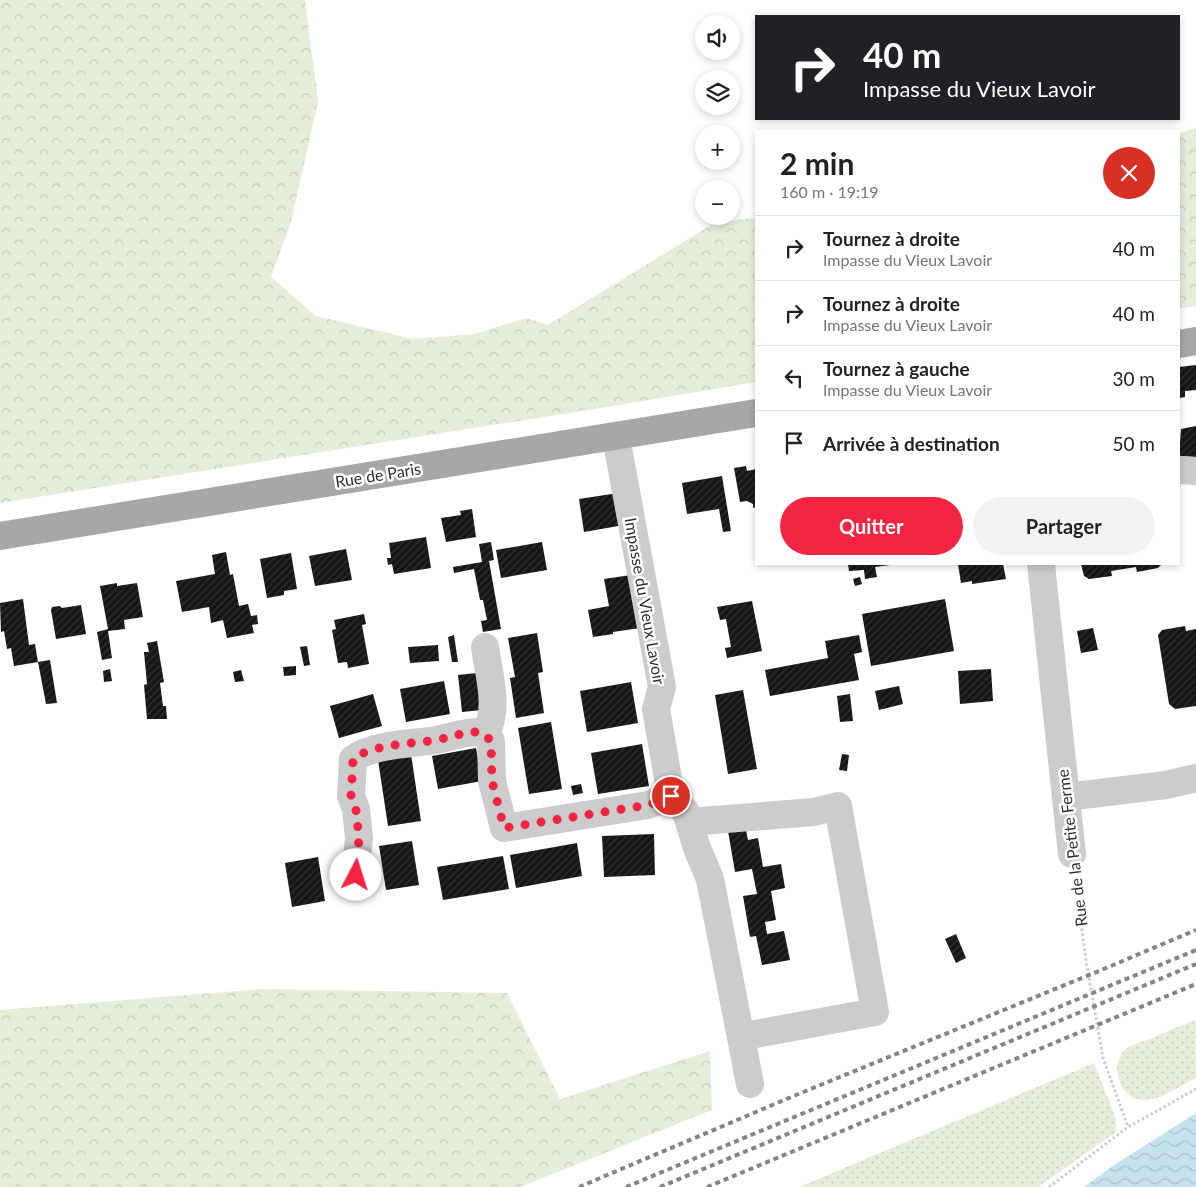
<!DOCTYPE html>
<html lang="fr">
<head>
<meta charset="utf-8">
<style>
  :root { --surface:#fff; --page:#f2f2f2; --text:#222; --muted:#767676; --line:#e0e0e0; --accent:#f22441 }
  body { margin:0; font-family:Lato,sans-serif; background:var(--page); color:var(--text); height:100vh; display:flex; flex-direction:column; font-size:19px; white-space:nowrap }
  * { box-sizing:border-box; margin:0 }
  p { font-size:16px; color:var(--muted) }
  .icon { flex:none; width:28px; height:28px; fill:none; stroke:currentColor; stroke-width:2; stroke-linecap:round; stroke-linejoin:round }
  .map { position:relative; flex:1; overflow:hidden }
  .details { position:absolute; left:755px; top:130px; width:425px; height:435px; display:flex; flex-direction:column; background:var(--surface); border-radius:0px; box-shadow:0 2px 8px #0003 }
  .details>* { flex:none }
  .hud { position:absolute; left:755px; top:15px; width:425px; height:105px; border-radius:0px; box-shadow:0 2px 8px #0003; background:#202124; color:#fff; overflow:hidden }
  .controls { position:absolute; left:695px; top:15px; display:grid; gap:10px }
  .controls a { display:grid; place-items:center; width:45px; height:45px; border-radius:50%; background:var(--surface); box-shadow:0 2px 8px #0003; font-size:25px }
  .pin { position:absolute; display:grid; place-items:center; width:42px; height:42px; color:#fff; margin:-21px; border:2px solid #fff; border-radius:50%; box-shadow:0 1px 5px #0007 }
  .me { position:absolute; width:55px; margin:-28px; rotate:5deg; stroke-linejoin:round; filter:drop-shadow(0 0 4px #0008) }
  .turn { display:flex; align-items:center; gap:18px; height:105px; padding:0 25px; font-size:22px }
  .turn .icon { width:65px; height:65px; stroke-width:2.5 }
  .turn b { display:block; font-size:35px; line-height:42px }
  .round { display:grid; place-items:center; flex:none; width:52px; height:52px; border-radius:26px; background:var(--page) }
  .summary { display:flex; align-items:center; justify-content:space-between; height:85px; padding:0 25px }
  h1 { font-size:30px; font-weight:700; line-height:38px }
  .primary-button { display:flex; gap:10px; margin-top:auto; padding:10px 25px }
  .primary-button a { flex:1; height:58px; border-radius:30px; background:var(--accent); color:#fff; font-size:20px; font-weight:700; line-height:58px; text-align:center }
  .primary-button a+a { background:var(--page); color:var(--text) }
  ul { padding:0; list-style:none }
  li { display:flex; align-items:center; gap:15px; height:65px; padding:0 25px; border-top:1px solid var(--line) }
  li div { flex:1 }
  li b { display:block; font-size:19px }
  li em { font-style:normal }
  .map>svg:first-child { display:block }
  .forest { fill:url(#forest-crowns) }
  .garden { fill:url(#garden-dots) }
  .water { fill:url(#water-waves) }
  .building { fill:url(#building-hatch) }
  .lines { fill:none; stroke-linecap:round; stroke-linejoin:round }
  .path { stroke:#ccc; stroke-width:3; stroke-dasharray:2.5 2.5; stroke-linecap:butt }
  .minor { stroke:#ccc; stroke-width:28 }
  .major { stroke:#a7a7a7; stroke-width:28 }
  .rail { stroke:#848484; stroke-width:4; stroke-dasharray:5 4; stroke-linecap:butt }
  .route { stroke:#f22441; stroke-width:9; stroke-dasharray:0 16.2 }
  .labels { text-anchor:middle; stroke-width:5; stroke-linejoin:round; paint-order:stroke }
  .street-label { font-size:16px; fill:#2f2f2f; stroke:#fff }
</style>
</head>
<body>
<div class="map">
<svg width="1196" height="1187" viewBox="0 0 1196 1187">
  <defs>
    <pattern id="forest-crowns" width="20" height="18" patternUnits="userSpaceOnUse" patternTransform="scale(1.25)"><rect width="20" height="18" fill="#e6eddb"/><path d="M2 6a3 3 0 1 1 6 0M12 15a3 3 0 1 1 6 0" fill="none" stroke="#c6ccbc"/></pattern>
    <pattern id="garden-dots" width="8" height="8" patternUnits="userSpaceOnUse" patternTransform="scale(1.25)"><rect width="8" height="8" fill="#e6eddb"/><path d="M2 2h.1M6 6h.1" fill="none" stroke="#c6ccbc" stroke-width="1.8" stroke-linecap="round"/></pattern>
    <pattern id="water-waves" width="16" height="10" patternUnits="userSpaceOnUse" patternTransform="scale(1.25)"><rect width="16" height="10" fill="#c6e2ee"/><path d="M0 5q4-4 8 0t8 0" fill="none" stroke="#aac2cc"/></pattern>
    <pattern id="building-hatch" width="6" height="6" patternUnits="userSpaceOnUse" patternTransform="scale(1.25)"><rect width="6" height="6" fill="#161616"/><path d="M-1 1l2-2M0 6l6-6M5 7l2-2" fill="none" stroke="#303030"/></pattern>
  </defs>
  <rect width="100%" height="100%" fill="#fff"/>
  <path class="forest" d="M0,0H305L318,102L291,222L271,277L316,316L413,339L475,334L526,318L548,325L716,222L756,218V382L607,407L0,503Z
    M1196,128V306L1179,309V134Z
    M261,989L507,993L560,1099L710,1051L712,1110L520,1187H0V1010Z"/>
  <path class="garden" d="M1196,1020V1078C1181,1085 1164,1098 1148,1100C1123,1105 1106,1065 1126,1049C1131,1045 1140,1043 1147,1040C1163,1033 1180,1026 1196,1020Z
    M1094,1063L1116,1119V1132L1038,1187H799Z"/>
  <path class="water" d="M1196,1113V1187H1084L1111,1167Z"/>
  <path class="building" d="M1196,365V390L1185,391V397L1179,398V367Z
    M1196,426V457L1179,456L1181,429Z
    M746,466L747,471L756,469V507L753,508V504L747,501L740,502L734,468Z
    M722,476L731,531L723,532L719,509L687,514L682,483Z
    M618,493L624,525L584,532L579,499Z
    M472,509L476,537L446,542L441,518L461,515L460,511Z
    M426,537L431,568L394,574L392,564L388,565L387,558H391L389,543Z
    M491,542L494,560L489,561L501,629L483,632L481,621L487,620L483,600H480L474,569L454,573L453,567L482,562L479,544Z
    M542,542L547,570L501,578L496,550Z
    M346,549L352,580L315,586L309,556Z
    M226,552L230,575L233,574L239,606L248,604L251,616L257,615L258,624L252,625L254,633L227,638L223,620L211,623L209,607L182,612L176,581L215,574L212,555Z
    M291,553L297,589L284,591V595L267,598L260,559Z
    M848,564H890V565L875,567L877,577L865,579L864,570L849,571Z
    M958,564H1003L1006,579L972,584V581L961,583Z
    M1081,564H1162L1158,568L1137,572L1136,567L1111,571L1112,576L1089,579L1084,576Z
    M631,575L640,628L613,632V634L593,637L588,610L609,606L604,579Z
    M860,577L862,584L855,586L853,579Z
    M117,583V586L137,583L143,617L124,620L125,629L108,631L112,658L102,660L97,632L108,629L100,586Z
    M23,599L29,645L35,644L38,662L14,666L11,648L7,649L4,631L1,632L0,603Z
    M945,599L954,651L871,666L862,614Z
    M752,601L762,651L727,658L725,648L731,647L726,619L720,620L717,607Z
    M81,605L86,634L56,639L51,610L52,607L60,606L62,608Z
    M364,614L366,624L362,625L369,664L348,668L347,662L338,663L332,630L336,629L334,620Z
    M1185,626L1186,631L1196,629V706L1175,709L1169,704L1158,635L1162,630Z
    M1093,628L1098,650L1081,653L1077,631Z
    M537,633L543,672L538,673L544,713L516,718L510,678L515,677L508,638Z
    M454,635L458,662H452L448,637Z
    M859,635L862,652L854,654L859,680L770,696L765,670L828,658L825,641Z
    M157,641L164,682L160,683L163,706H166L167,719H147L144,685L147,684L144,652H149L147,643Z
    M438,645L439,661L410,663L408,647Z
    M307,646L310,665L304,666L300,647Z
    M50,660L57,703L46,704L38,662Z
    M296,666V675L284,676L283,667Z
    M110,669L112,681L104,682L103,671Z
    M991,669L993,701L960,704L958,671Z
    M241,670L244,681L235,682L233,672Z
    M477,673L482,710L462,712L458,675Z
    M444,681L450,714L406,722L400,689Z
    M631,682L638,723L587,732L580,691Z
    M899,686L903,704L879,710L875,691Z
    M743,690L757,769L728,774L715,695Z
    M373,694L382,726L339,738L330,706Z
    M850,694L853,721L840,722L837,696Z
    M551,722L562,789L529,794L518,728Z
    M642,744L649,786L598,794L591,753Z
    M476,748L482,781L438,789L432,756Z
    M411,754L421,821L388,826L378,760Z
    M842,754L849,755L847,771L839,770Z
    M581,784L583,793L573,795L571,786Z
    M746,830L748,840L758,838L763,867L781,864L785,888L771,891L776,920L765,922L767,934L784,931L790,960L762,965L756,936L750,937L743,896L757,894L752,869L735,872L728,831Z
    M654,834L655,875L604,877L602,836Z
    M412,841L419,885L386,890L379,846Z
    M577,843L582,876L516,888L510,855Z
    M503,856L509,889L443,900L437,867Z
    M318,857L325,901L292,907L285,863Z
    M956,934L966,958L956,963L945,939Z"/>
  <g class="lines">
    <path class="path" d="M1075,879L1086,960L1103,1058L1128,1127
      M1049,1187L1128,1127L1196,1089"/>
    <path class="minor" d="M1179,470L1196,471
      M1041,564L1072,854
      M485,735C500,709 489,676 485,647
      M1066,797L1166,785L1196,778
      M680,806L686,812L697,848L710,879L750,1084
      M689,822L814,812L838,806L875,1012L750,1035
      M355,875L359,838L356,809L351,796L353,759C373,744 411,744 436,740C452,737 466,731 482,732L491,741L492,781L504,828L648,805L671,796L656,709L662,687L616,437"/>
    <path class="major" d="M1179,344L1196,341
      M0,536L756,413"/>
    <path class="rail" d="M579,1187L796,1095L1099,971L1196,930
      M626,1187L1196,950
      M660,1187L1196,964
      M707,1187L1196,984"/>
  </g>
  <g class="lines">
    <path class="route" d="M356,875L359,838L356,810L351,796L353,759C373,744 411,744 436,740C452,737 466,731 482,732L491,741L492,781L504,828L648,805L671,796"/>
  </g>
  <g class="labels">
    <g class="street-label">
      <text transform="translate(378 475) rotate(-9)" y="6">Rue de Paris</text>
      <text transform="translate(645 601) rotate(80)" y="6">Impasse du Vieux Lavoir</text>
      <text transform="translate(1072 848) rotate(-97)" y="6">Rue de la Petite Ferme</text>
    </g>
  </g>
</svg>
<div class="controls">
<a><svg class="icon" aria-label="sound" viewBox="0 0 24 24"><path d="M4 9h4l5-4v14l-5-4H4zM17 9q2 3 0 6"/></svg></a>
<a><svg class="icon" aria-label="layers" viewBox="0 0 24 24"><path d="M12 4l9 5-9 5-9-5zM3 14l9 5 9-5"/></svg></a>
<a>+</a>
<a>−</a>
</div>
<div class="pin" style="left:671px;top:796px;background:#d93025"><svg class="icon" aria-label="arrive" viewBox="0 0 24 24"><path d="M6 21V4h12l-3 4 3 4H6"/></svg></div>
<svg class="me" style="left:356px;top:875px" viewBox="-20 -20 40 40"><circle r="19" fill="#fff"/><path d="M0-13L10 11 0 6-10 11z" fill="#f22441"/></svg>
<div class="hud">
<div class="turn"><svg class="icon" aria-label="right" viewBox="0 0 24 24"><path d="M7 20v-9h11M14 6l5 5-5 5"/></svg><div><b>40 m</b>Impasse du Vieux Lavoir</div></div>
</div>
<section class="details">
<div class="summary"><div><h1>2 min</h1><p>160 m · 19:19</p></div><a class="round" style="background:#d93025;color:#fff"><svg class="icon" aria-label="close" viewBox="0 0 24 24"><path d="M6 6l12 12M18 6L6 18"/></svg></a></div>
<ul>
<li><svg class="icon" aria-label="right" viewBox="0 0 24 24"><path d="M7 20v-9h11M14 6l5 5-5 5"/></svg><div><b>Tournez à droite</b><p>Impasse du Vieux Lavoir</p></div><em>40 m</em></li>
<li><svg class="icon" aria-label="right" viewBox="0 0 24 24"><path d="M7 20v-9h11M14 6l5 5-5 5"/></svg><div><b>Tournez à droite</b><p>Impasse du Vieux Lavoir</p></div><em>40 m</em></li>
<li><svg class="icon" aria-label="left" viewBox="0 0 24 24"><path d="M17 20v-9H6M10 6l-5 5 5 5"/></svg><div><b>Tournez à gauche</b><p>Impasse du Vieux Lavoir</p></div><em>30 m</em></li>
<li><svg class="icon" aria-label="arrive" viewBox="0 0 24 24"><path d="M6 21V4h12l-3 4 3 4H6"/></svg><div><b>Arrivée à destination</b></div><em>50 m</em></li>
</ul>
<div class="primary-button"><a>Quitter</a><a>Partager</a></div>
</section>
</div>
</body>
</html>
